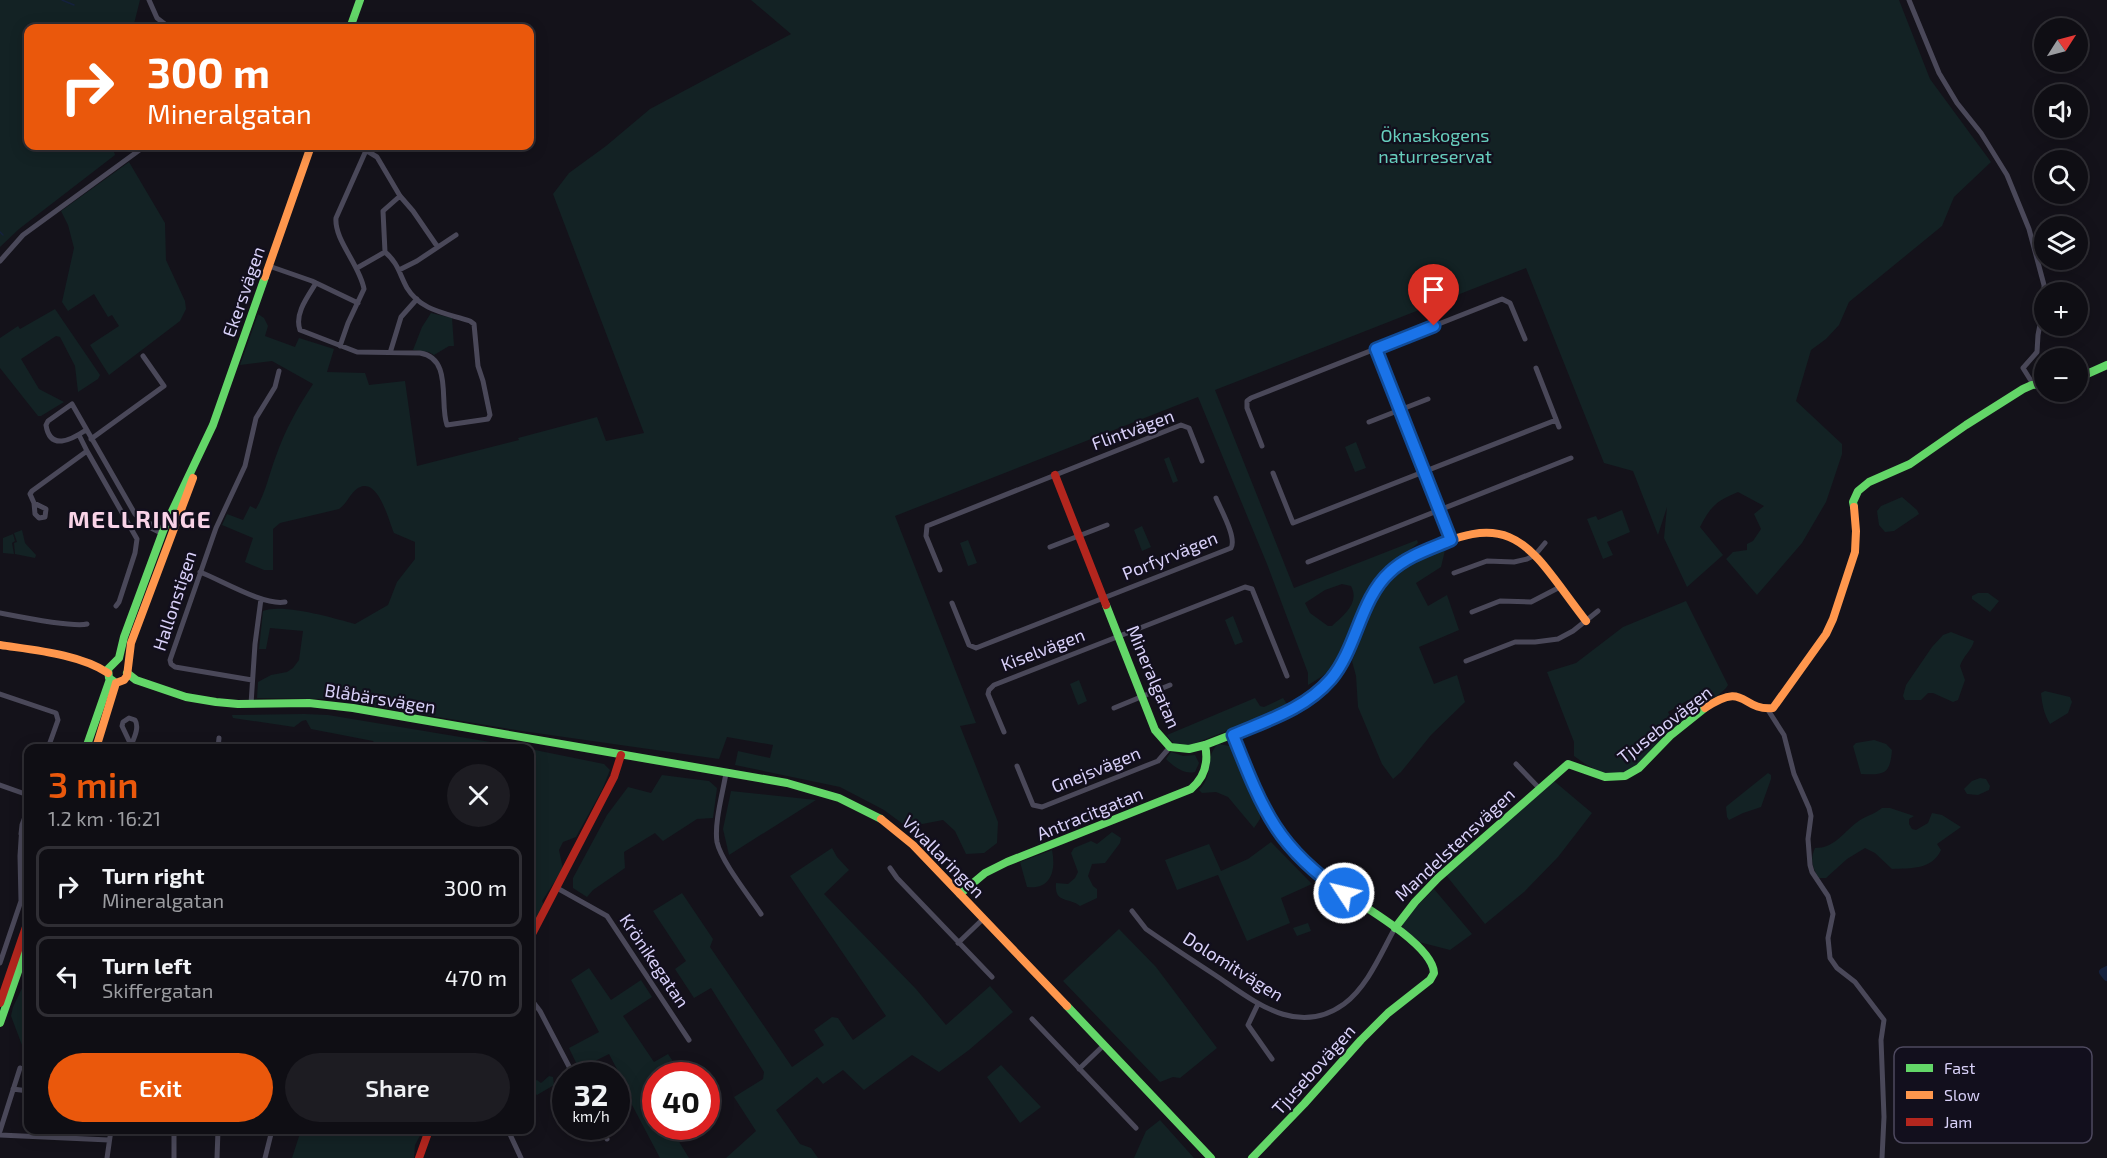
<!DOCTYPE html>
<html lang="en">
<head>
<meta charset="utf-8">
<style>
  :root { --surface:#0f0e14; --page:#1d1c22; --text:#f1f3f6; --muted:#9b9ca0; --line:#2f2e34; --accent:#ea580c }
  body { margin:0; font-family:"Exo 2",sans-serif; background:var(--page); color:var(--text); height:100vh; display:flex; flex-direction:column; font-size:22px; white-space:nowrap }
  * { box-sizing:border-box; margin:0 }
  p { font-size:20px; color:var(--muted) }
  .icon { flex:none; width:33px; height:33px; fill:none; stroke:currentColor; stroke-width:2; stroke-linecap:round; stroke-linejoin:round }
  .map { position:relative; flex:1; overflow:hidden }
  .panel { position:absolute; left:24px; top:744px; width:510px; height:390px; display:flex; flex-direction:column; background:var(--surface); border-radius:12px; box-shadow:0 3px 15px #0003,0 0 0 2px var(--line) }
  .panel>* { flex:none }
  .banner { position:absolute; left:24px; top:24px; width:510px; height:126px; border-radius:12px; box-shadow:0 3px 15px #0003,0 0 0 2px var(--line); background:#ea580c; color:#fff; overflow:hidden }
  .needle { width:39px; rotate:54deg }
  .buttons { position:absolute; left:2034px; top:18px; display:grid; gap:12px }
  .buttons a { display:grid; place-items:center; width:54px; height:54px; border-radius:50%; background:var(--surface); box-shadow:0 3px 15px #0003,0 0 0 2px var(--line); font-size:30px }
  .speed { position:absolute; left:552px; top:1062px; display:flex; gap:12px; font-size:30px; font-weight:700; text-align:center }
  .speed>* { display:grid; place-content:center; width:78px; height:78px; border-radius:50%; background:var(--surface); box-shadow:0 3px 15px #0003,0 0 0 2px var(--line); line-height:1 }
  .speed small { font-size:15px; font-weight:400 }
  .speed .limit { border:9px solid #d22; background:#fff; color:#111 }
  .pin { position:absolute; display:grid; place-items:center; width:51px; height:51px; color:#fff; margin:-62px -26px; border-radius:50% 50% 50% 0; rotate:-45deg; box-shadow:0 0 6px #0007 }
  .pin .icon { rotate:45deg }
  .me { position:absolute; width:66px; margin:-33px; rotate:305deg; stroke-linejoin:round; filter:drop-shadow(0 0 4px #0008) }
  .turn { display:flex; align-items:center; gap:21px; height:126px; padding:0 24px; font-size:27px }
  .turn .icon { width:78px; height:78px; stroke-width:2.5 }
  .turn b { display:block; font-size:42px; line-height:51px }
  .round { display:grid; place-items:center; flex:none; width:63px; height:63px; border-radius:32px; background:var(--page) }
  .head { display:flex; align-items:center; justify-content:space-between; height:102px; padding:0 24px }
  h1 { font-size:36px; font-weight:600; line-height:45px; color:var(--accent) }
  .button { display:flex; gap:12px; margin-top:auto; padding:12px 24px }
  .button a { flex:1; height:69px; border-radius:36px; background:var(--accent); color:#fff; font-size:24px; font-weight:600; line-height:69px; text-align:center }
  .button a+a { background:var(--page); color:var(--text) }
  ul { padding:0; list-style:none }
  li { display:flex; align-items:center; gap:18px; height:81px; margin:0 12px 9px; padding:0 12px; border:3px solid var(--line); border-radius:12px }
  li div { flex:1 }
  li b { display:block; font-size:22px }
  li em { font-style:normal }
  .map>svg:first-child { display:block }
  .green { fill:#132224; fill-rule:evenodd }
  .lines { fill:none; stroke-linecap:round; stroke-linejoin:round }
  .stream { stroke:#15213d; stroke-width:1.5 }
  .river { stroke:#15213d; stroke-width:8 }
  .street { stroke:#4a4859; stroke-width:5 }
  .fast { stroke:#63d668; stroke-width:8 }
  .slow { stroke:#ff974d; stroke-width:8 }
  .jam { stroke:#b3261e; stroke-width:8 }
  .route-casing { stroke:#114b97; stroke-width:15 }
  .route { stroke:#1a73e8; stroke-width:10 }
  .labels { text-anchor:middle; stroke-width:4.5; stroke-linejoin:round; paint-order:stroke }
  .park-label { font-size:18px; fill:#67cebd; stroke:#120f1d }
  .street-label { font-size:18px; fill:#d9d1f9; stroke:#120f1d }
  .district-label { font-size:24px; font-weight:bold; letter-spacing:1.5px; fill:#f9d3e8; stroke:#120f1d }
  .key { fill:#120f1d; stroke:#4e495f; stroke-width:1.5 }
  .key-label { font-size:16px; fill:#d9d1f9 }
</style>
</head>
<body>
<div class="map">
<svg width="2107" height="1158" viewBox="0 0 2107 1158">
  <rect width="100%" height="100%" fill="#14121a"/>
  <path class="green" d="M0,0H140L133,28H28V146H112L115,155L19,229L0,247Z
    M751,0H1899L1930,79L1991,162L1954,197L1942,226L1849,302L1839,325L1826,339L1811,350L1796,401L1842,444V454L1826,502L1802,543L1757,595L1726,559L1733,552L1747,550V544L1753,541L1761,529L1754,514L1764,506L1738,492C1716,501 1711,506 1700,527L1723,555L1687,587L1664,538L1667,507L1658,535L1633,471L1604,463L1526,268L1215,390L1294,588L1417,540L1418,543C1403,556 1384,564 1374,582C1359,607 1350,650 1331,669C1324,676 1316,680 1308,685V673L1267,564L1198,397L895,516L976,723L960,726L998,822L997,843L984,853L966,854L955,831L943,820L907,827L884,810L840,787L735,765L738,751L770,758L773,745L727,737L719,759L522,731L330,699L257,698L258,682L271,675L287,672L293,668L299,660L303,631L270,628L266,649H259L263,611C282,603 334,618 355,624L388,605L397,582L415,559V542L394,533C388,519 378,476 358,488C350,493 347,504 339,509L280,523L273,529V570H264L245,562L253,538L222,525L227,514L243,520L250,506L256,509C266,492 269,474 276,456C285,430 298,407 313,384L272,361L240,365L258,314L264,318L268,326L265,336L295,347L299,338L334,349L327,372L365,373L369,385L405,381L417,466L519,440L518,438L597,417L606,441L644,433L553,194L569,173L606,146L650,109L791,34ZM1342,584L1351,586C1360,603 1344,615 1332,626H1328L1310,613L1305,603L1325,590Z
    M129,162L165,223L166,260L185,301L186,309L180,321L109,375L90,345L119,326L112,315L108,317L94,294L68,311L62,302L74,248L68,225L61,211Z
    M55,309L100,375L98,379L78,392L75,366L60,337L56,336L21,359L39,389L64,402L41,416H38L0,368V338L18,326L20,329Z
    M431,313L452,318L454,346H449L434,355L429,352L413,350L422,327Z
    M1356,442L1366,468L1355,472L1345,447Z
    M1169,457L1178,481L1173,483L1164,459Z
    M1902,497L1917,510L1919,514L1894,531L1885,532L1879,525L1877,511L1881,506Z
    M1622,510L1630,532L1607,542L1613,555L1603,559L1587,519L1596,516L1598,520Z
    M1142,526L1151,547L1142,551L1134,530Z
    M22,530L25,543L36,555L35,558L15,554L14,543L17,542L14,533Z
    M13,534L15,541L12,543L14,554L3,553V538Z
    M968,540L977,563L968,566L960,543Z
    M1446,546L1441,567L1416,583L1428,606L1447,595L1459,630L1419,647L1434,684L1457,675L1465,702L1431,735L1401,772L1393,779L1382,764L1358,707L1356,676L1352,661L1381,590L1389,578L1411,561Z
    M1978,593H1988L1999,601L1990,612L1972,599V596Z
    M1686,601L1728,685C1725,692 1706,703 1699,708C1690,716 1679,723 1670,731C1654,746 1639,771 1616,774C1601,775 1586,765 1574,756V742L1547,672L1576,663L1623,627ZM1688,700L1692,707L1672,719L1668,712Z
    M1233,616L1243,642L1235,645L1225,620Z
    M1951,632L1974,641C1972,650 1963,656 1960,666L1965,680L1958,700L1953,702L1933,693H1928L1921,700H1905L1903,696L1906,685L1932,647L1943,635Z
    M1079,680L1087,701L1078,705L1070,684Z
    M2045,691L2070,697L2072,702L2068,713L2050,724C2044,714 2042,704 2041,693Z
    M1255,698L1260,706L1264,707L1283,698L1289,707L1188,746C1177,746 1172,744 1167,735Z
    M304,714L328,715L527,748L377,747L373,741L311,729L306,720L302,721L294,727L233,718L232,715Z
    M1874,740L1886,744L1892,750C1890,775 1884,775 1861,774L1853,746L1856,743Z
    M1218,744L1230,746L1233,751L1260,813V819L1254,828L1228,797L1216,792L1202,793L1199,790C1215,774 1204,757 1218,744Z
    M530,749L604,764L610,770L602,790L576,837L563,842L559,850L563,869L542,901L544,905L530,931Z
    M1171,752L1183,756L1195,755L1199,763L1195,772C1185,775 1173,766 1166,759Z
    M1768,773L1771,775V779L1761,807L1743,813L1729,820L1727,817L1726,807L1728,805Z
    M662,775L709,781L717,788L713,818L697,819L663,841L655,833L624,852L625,868L593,890L587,897L573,888V878L607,815L628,787L651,793Z
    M1980,778L1986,779L1990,786L1989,790L1978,795L1967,794L1964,789L1972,781Z
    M1554,781L1592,813L1558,857L1524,892L1485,924L1446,875Z
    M731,791L816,800L729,855L723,829Z
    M1882,808H1890L1914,816L1909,819V824L1912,829L1916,830L1928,823L1932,813L1942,815L1961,827L1937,844L1941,850C1932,870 1911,868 1892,869L1875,853L1865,848L1847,859L1826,878H1819C1812,868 1810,859 1815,848C1834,848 1842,834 1856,823C1864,816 1874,815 1882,808Z
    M1112,832L1121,838L1120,843L1105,863L1092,864L1088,876L1093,886L1097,889V898L1080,906C1069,897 1054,904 1056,883L1068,884L1075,878L1078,872L1071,853L1074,848L1091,841L1097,844Z
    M1271,842L1312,884L1281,898L1290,923L1247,941L1218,875L1177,890L1165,860L1209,844L1221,871L1248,859Z
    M832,848L837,857L849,870L824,894L916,989L946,1025L990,986L1013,1012L969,1050L939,1072L912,1055L864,1090L843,1070L823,1084L817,1077L776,1110L800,1144L811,1148L818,1158H726L756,1131L734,1097L763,1079L764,1072L711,988L694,998L675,969L686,961L653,911L682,893L713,939L710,947L792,1067L824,1045L814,1030L832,1017L838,1018L853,1040L886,1016L790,876Z
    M1052,850C1056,869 1052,890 1027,887L1020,862Z
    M1434,889L1472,934L1450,950L1419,942L1402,928L1404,919Z
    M1308,923L1311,931L1297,936L1293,928Z
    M1119,929L1156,967L1217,1048L1180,1078L1173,1077L1160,1082L1063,981Z
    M28,966V1061L11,1016L13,1007L26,980Z
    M589,968L611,1000L641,980L652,997L623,1016L654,1062L668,1054L682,1075L656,1076L655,1093L651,1097L655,1104L656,1126L670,1127L689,1158H660L631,1103L632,1098L609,1054L579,1069L569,1048L599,1032L571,980Z
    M1001,1065L1041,1107L1020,1123L987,1077Z
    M549,1076L553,1077L554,1085L537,1095L533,1092L530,1087L532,1082L537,1080L541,1083Z
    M1160,1120L1194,1158H1134L1146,1131Z
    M301,1130H423L415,1145L414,1158H292Z"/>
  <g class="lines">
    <path class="stream" d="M62,0L74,5
      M0,232L3,235"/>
    <path class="river" d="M2107,970L2103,972L2107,977"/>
    <path class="street" d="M149,0L157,18L170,28
      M1909,0L1939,73L1957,103L1981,133L2007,175L2029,229L2044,285V304L2038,335L2037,352L2023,368L2033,384
      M359,146L377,157L400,196L413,211L437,246
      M0,261L23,235L145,146
      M269,266L312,281L358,303
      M357,268L385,252L383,211L400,196
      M399,270L417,261L456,235
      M316,283C308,296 294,314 300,330L357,352L420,353C453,358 439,404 447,425L488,419L490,415L483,381L478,366L474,324L470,321C446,313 421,311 407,288C399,273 398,263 385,252
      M340,346L348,323L364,289C360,265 334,240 336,218L368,146
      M1376,349L1451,540
      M390,353L401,317L417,299
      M1536,368L1559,427
      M1369,422L1428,399
      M86,430C71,440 50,451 46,425L48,421L72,404L135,514L151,528L163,534
      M79,435L87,451
      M91,439L164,386L143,356
      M1262,446L1247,408V401L1251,398L1502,299L1510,303L1525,339
      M1273,473L1293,523L1556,420
      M34,503L46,509L45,517L39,518L35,514L34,503L30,494L32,491L87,451L137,539L135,553L119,602L116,606
      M147,524H153L164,529
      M1050,547L1107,525
      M1308,562L1571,458
      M940,570L926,536L927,526L1181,425L1189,428L1202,461
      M200,572C221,580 264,606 285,602
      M1454,573L1487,561L1514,562L1527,559L1535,555L1545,543
      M952,603L969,645L976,648L1231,548C1237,538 1221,510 1216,498
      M1472,612L1500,601L1531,602L1560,587
      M0,613C16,616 74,628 87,624
      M1466,661L1515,642H1535L1558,639L1573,631L1598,611
      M252,680L175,667L171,664L170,660L216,528L245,466L256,418L275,387L279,371
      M0,694L56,713L58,720L48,748
      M251,704L255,644L261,599
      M1114,708L1170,685
      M1768,710L1784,735L1794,774L1809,808L1811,816L1808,839L1810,865L1812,872L1828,896L1833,914L1828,938L1830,958L1837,968L1855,982L1884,1020L1881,1040L1884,1117L1882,1158
      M1004,732L988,694L989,690L994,685L1245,587L1252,589L1287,676
      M130,748C133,740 140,728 135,720L129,718L123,722L122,726L131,745
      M218,748L219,738
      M271,748V746
      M1516,764L1539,788
      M1017,766L1033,805L1042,807L1158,761L1170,747
      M726,773C723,792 714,823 717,842C721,861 749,896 761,914
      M0,785L28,795
      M28,809L22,825L21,834L28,836
      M890,868L897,878L992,977
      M557,888L607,916L689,1040
      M1132,911L1146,929C1169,945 1192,960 1215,975C1254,1001 1297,1038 1344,1004C1368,986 1381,953 1395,928
      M958,943L983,919
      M0,963L21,901L20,856L22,825
      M530,998L540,1011L574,1076
      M1258,1004L1248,1025L1272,1059
      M1032,1019L1136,1128
      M1079,1069L1104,1045
      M13,1089L28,1091
      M601,1126L607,1139
      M508,1130L521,1158
      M0,1131L20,1068
      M0,1135L109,1140
      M107,1158L111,1130
      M174,1158V1130
      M217,1158L218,1130
      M265,1158L272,1130"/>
    <path class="fast" d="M350,28L360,0
      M2078,378L2107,365
      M1854,507L1853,502L1858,491L1869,482L1910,464L1966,425L2023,389L2032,385L2044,384
      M1106,605L1155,730L1170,747L1189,749L1205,745L1280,716L1307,700L1319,691L1339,666L1379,585L1399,566L1419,554
      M127,673L136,680L186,697L216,702L238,704L309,703L353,708L787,783L839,798L881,819
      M116,683L109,678L108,669L119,658L124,637L165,526L213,425L265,277
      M86,748L110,679
      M960,894L985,873L1007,862L1191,789C1205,777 1209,763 1205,745
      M1395,928L1415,902L1438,878L1568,764L1605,777L1625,776L1639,768L1670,736L1705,708
      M1067,1006L1211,1158
      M0,1023L28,943
      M1252,1158L1304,1104L1361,1040L1388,1013L1430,980L1434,973C1433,944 1355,901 1331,885"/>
    <path class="slow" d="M265,277L311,146
      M1419,554C1517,504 1530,549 1586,621
      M0,645C33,650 80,654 108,673
      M116,683L124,680L127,676L131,643L193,478
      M1705,708C1747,680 1740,711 1773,708L1826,634L1833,619L1855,552L1856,531L1854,507
      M1233,735C1255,792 1278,849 1331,885
      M96,748L116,683
      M881,819L913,845L1067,1006"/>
    <path class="jam" d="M1055,475L1106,605
      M530,938L614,777L621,755
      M0,1003L28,921
      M419,1158L429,1130"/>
  </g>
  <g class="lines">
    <defs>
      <path id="route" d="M1344,893C1276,847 1262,808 1233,735C1268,720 1305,709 1331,679C1357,648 1360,599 1390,572C1407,556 1430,549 1451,540L1376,349L1434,326"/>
    </defs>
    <use href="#route" class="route-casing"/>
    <use href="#route" class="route"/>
  </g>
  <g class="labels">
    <g class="park-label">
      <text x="1435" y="142">Öknaskogens<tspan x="1435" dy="21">naturreservat</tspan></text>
    </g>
    <g class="street-label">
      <text transform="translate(244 292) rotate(-71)" y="6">Ekersvägen</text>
      <text transform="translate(1133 430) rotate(-20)" y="6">Flintvägen</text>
      <text transform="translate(1170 556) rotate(-22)" y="6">Porfyrvägen</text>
      <text transform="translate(175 601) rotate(-72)" y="6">Hallonstigen</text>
      <text transform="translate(1043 650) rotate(-21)" y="6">Kiselvägen</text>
      <text transform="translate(1153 677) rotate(67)" y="6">Mineralgatan</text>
      <text transform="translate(380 699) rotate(9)" y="6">Blåbärsvägen</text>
      <text transform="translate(1665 725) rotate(-38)" y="6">Tjusebovägen</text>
      <text transform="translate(1096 770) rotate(-22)" y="6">Gnejsvägen</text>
      <text transform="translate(1090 814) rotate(-22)" y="6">Antracitgatan</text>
      <text transform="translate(1455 845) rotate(-43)" y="6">Mandelstensvägen</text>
      <text transform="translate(943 857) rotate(45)" y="6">Vivallaringen</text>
      <text transform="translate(654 961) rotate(56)" y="6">Krönikegatan</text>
      <text transform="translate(1233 967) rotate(32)" y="6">Dolomitvägen</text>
      <text transform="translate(1314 1070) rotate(-48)" y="6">Tjusebovägen</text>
    </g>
    <g class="district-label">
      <text x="140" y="528">MELLRINGE</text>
    </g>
  </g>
  <rect x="1894" y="1047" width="198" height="96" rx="9" class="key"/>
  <rect x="1906" y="1064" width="27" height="8" fill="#63d668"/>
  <rect x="1906" y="1091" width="27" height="8" fill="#ff974d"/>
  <rect x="1906" y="1118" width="27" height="8" fill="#b3261e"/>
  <g class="key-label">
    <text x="1944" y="1074">Fast</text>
    <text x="1944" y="1101">Slow</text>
    <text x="1944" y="1128">Jam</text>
  </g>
</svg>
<div class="buttons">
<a><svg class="needle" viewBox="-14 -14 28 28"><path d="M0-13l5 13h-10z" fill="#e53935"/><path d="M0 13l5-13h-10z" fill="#9b9ca0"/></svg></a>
<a><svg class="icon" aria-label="sound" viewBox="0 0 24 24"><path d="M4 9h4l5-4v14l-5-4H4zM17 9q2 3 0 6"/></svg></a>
<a><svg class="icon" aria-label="search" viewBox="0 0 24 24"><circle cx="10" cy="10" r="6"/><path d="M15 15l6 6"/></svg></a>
<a><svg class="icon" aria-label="layers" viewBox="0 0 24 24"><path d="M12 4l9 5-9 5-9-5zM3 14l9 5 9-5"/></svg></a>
<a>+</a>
<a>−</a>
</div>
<div class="speed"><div>32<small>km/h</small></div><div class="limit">40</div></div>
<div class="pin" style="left:1434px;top:326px;background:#d93025"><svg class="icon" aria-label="arrive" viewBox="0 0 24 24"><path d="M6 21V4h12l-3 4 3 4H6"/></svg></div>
<svg class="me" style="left:1344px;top:893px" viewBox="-20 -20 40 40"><circle r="17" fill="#1a73e8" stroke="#fff" stroke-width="3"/><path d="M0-11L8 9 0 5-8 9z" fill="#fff"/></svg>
<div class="banner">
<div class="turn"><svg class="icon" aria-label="right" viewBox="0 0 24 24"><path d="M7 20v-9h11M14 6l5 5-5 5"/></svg><div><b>300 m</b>Mineralgatan</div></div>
</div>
<section class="panel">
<div class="head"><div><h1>3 min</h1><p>1.2 km · 16:21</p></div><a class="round"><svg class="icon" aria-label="close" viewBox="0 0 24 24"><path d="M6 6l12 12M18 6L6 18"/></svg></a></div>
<ul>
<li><svg class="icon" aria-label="right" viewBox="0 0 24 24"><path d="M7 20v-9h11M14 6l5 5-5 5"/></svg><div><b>Turn right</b><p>Mineralgatan</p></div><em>300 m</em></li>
<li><svg class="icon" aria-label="left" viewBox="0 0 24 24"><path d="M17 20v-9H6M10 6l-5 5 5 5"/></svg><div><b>Turn left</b><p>Skiffergatan</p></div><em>470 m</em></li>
</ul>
<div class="button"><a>Exit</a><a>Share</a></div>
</section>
</div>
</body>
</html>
